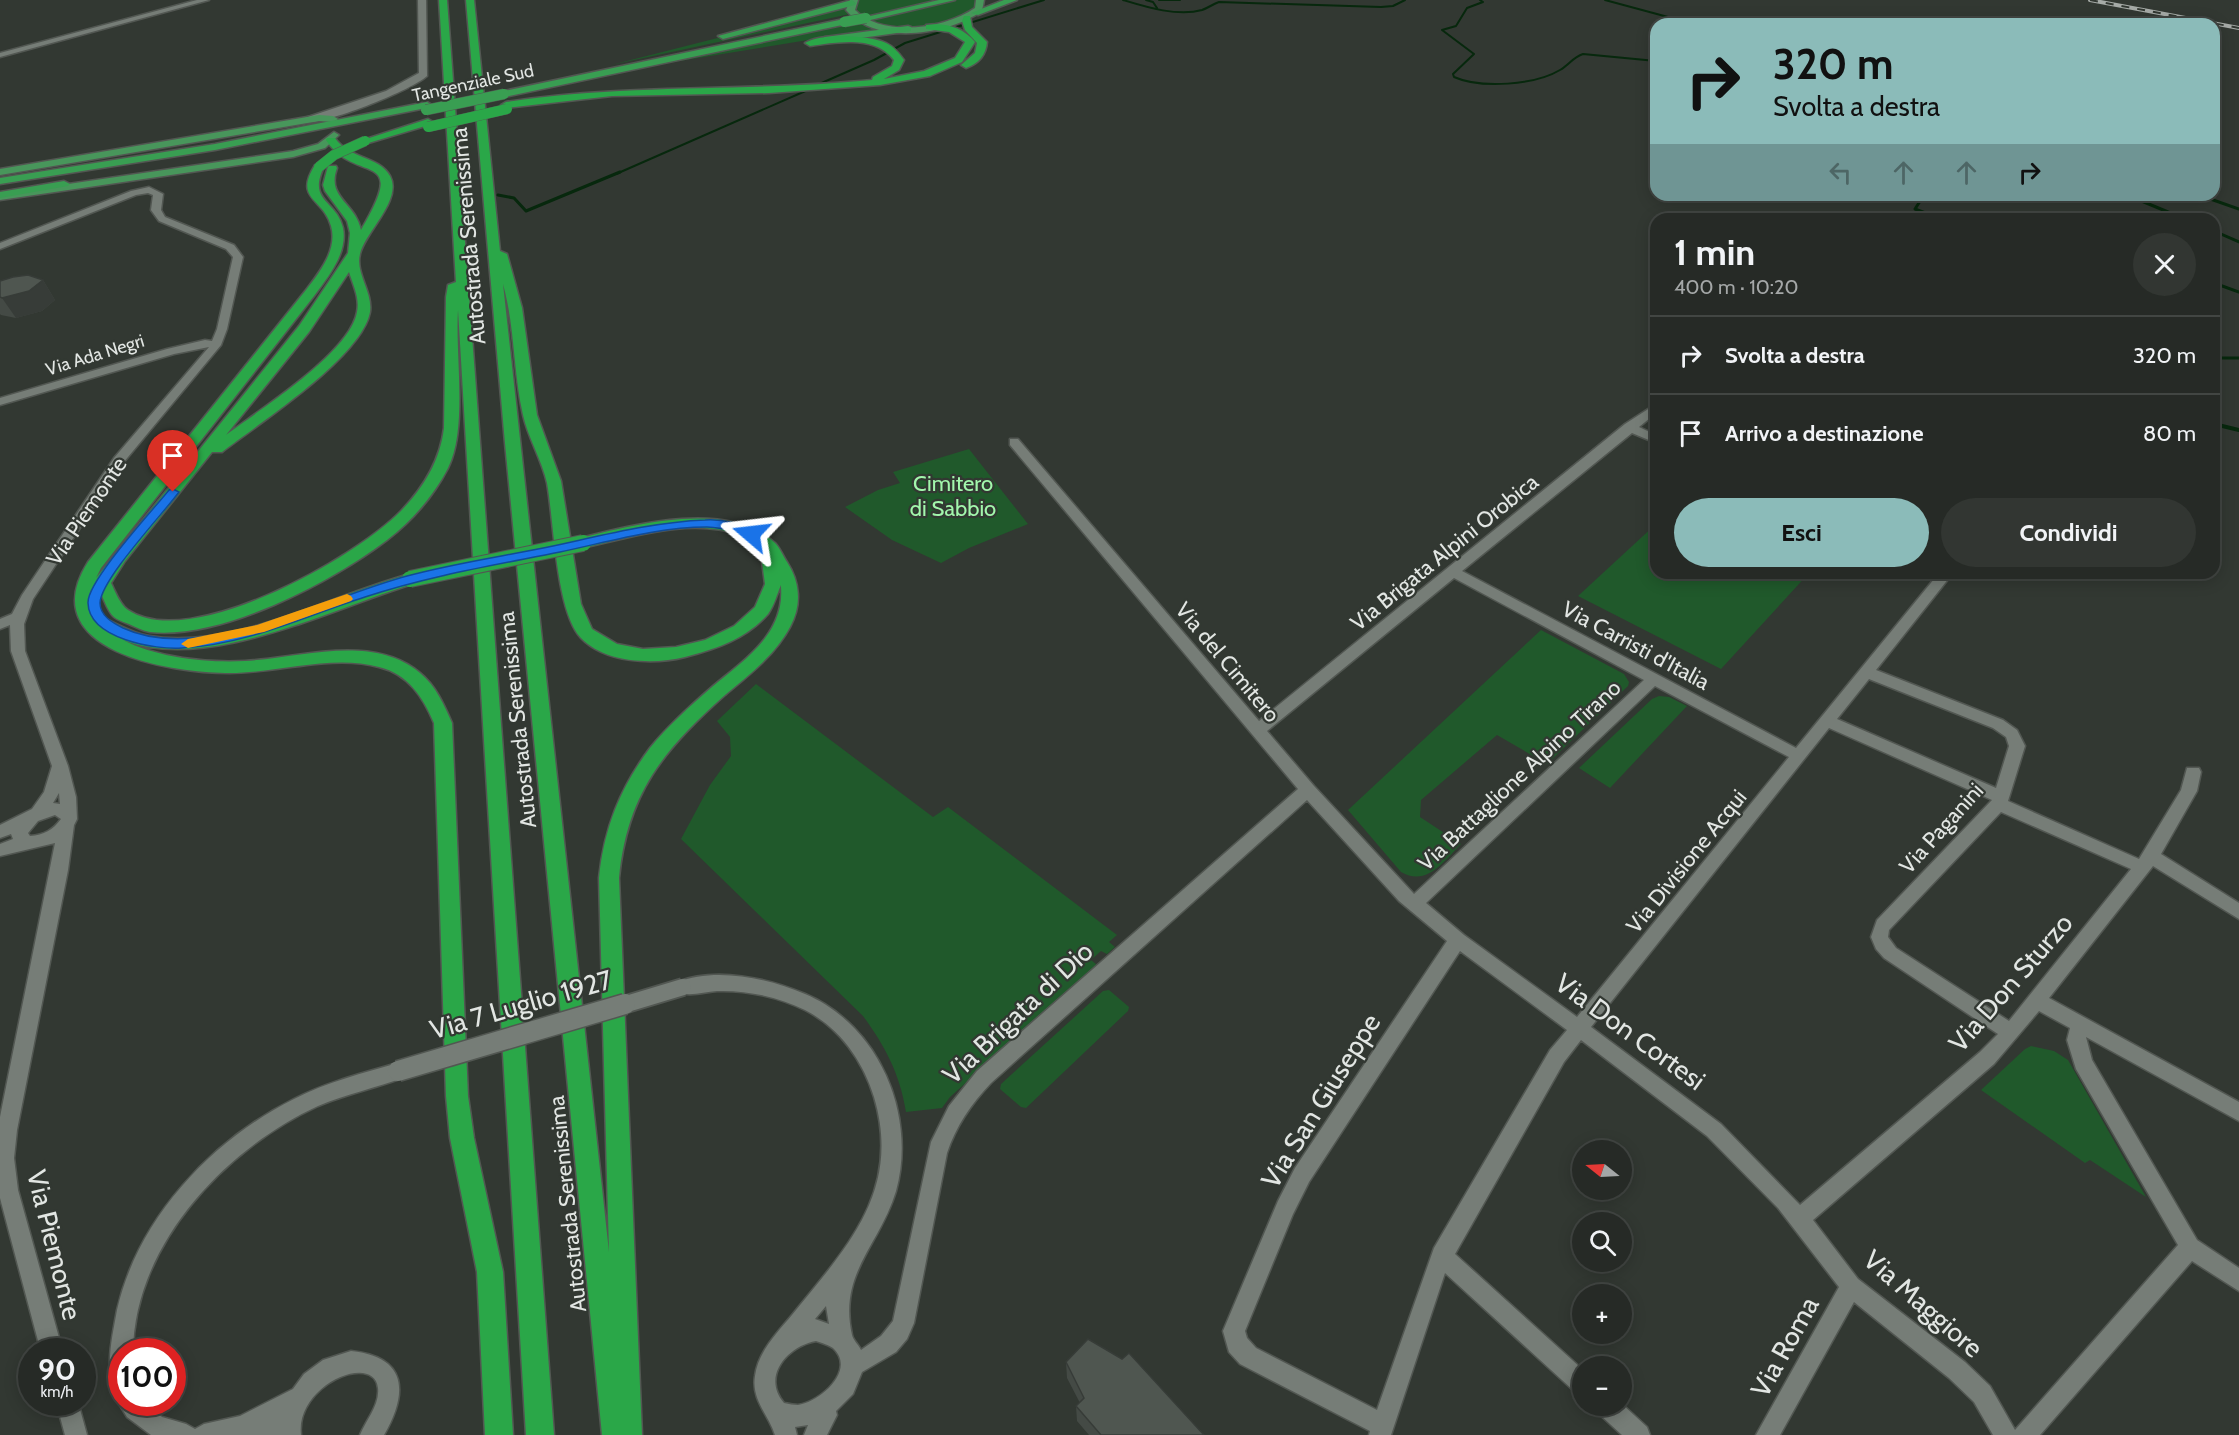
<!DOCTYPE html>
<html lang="it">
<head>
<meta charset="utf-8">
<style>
  :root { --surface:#262a26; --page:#323632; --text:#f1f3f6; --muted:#a4a7a7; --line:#424643; --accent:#8bbbb9 }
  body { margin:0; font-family:Cabin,sans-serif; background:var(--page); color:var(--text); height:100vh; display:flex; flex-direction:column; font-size:22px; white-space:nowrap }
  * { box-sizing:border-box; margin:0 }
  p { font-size:20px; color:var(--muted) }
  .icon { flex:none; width:33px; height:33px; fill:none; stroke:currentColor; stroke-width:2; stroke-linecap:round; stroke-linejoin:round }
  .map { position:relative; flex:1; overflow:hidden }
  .drawer { position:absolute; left:1650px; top:213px; width:570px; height:366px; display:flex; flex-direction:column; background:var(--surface); border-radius:18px; box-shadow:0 3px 15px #0003,0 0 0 2px var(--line) }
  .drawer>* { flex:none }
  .top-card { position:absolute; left:1650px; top:18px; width:570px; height:183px; border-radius:18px; box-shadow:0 3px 15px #0003,0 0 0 2px var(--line); background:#8bbbb9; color:#111; overflow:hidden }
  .needle { width:39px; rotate:288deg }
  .controls { position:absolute; left:1572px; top:1140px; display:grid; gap:12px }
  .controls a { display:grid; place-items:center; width:60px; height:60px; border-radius:50%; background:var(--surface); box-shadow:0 3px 15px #0003,0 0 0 2px var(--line); font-size:30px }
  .speed { position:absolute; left:18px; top:1338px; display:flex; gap:12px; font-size:30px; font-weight:700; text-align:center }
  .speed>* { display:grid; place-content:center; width:78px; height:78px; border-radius:50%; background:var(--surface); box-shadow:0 3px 15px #0003,0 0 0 2px var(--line); line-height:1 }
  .speed small { font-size:15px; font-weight:400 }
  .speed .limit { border:9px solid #d22; background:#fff; color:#111 }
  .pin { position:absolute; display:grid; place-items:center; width:51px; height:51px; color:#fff; margin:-62px -26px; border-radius:50% 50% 50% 0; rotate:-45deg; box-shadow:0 0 6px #0007 }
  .pin .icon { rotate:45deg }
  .me { position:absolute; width:66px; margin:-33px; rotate:287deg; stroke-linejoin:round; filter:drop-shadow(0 0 4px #0008) }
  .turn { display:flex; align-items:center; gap:21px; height:126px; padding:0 24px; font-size:27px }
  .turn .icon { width:78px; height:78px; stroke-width:2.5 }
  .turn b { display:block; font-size:42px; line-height:51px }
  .lanes { display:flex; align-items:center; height:57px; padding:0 24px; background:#0003; justify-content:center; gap:30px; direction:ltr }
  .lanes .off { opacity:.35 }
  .round { display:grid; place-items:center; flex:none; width:63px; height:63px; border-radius:32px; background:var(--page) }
  .head { display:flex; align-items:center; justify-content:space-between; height:102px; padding:0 24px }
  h1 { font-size:36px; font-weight:700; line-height:45px }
  .cta { display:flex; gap:12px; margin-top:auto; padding:12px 24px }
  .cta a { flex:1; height:69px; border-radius:36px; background:var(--accent); color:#111; font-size:24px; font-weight:700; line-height:69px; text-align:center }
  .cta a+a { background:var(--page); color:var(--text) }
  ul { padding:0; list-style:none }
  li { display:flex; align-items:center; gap:18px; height:78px; padding:0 24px; border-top:2px solid var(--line) }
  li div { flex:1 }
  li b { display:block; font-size:22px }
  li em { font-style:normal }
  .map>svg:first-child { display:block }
  .green { fill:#20592b }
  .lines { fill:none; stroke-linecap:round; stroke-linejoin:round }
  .stream-far2 { stroke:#07280d; stroke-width:2 }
  .stream-far1 { stroke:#07280d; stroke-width:3 }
  .stream { stroke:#07280d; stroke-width:4 }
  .minor-casing { stroke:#525752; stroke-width:3 }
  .tertiary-casing { stroke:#525752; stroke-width:3 }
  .primary-casing { stroke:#525752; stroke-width:3 }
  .trunk-casing { stroke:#525752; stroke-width:3 }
  .motorway-casing { stroke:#525752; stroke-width:3 }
  .minor { fill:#767d77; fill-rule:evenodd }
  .tertiary { fill:#767d77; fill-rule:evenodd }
  .primary { fill:#48965b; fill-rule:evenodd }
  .trunk { fill:#399e52; fill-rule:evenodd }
  .motorway { fill:#2aa748; fill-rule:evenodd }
  .rail-casing { stroke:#a6aba7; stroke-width:4 }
  .rail { stroke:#323832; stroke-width:2; stroke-dasharray:8; stroke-linecap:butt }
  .minor-bridge-far1-casing { stroke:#525752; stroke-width:20; stroke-linecap:butt }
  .minor-bridge-casing { stroke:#525752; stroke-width:23; stroke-linecap:butt }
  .trunk-bridge-casing { stroke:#525752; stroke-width:11; stroke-linecap:butt }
  .motorway-bridge-far1-casing { stroke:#525752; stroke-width:11; stroke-linecap:butt }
  .motorway-bridge-casing { stroke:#525752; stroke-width:18; stroke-linecap:butt }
  .minor-bridge-far1 { stroke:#767d77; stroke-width:16 }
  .minor-bridge { stroke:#767d77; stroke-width:20 }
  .trunk-bridge { stroke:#399e52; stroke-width:10 }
  .motorway-bridge-far1 { stroke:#2aa748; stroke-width:10 }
  .motorway-bridge { stroke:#2aa748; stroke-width:16 }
  .wall { fill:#444a45 }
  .shaded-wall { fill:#373c38 }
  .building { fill:#4f5650; stroke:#373c38; stroke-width:1.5 }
  .route { fill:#1a73e8; stroke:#114b97; stroke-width:1.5 }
  .slow { fill:#f59e0b }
  .labels { text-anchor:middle; stroke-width:4.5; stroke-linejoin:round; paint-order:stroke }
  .far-street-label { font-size:18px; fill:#e2e6e3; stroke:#323832 }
  .street-label { font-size:22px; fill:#e2e6e3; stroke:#323832 }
  .park-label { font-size:22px; fill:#a2f7ac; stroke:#323832 }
  .near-street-label { font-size:27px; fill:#e2e6e3; stroke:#323832 }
</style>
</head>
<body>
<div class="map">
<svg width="2239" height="1435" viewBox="0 0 2239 1435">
  <rect width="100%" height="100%" fill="#323832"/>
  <path class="green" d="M859,0H975L976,2C971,28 904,29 883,24C873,22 865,18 857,14L856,3Z
    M848,5L850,14L611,65Z
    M857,21L882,28L649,66Z
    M969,449L1028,524L969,548L941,563L892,540L845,507L878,490L900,483L893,472Z
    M1656,524V573H1809L1721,669L1578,596Z
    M1541,630L1624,674L1629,682L1628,686L1547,764L1497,735L1421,800L1420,817L1461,844C1444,861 1427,887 1401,872L1348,810Z
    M756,684L933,817L948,807L1117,935L1109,942L1115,947L1107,954L1101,951L1091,960L1097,965L950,1097L942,1108L906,1112C900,1074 885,1046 863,1016L681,839L710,785L731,756L730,737L717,721Z
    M1659,696L1669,697L1687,706L1610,788L1579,768L1652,699Z
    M1109,990L1129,1007L1128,1011L1026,1108L1021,1107L1000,1089L1001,1084L1103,991Z
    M2031,1046L2054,1051L2068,1060L2146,1197L2090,1160L2085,1163L1981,1090L2025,1049Z"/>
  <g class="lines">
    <path class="stream-far2" d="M1123,0C1146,7 1178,17 1202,10C1208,8 1213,4 1219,2L1381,7L1393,6L1405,0
      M1146,0L1153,2L1157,8
      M1159,0H1180
      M1480,0L1483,2L1467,8L1456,26L1442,30L1474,54L1453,74L1454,77C1481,89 1535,85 1560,70C1569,65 1573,57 1583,54L1656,61
      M1605,0L1694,24
      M817,85L874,60L905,43L1044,0
      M616,174L810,89"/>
    <path class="stream-far1" d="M498,195L514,198L526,211L620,172
      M1924,195L1915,209L1941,219
      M2127,195L2185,219
      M2199,195L2239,209
      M2214,231L2239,242
      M2214,283L2239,292
      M2214,358H2239"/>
    <path class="stream" d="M2214,424L2239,430"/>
    <defs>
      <path id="minor" d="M197,0H209L0,57V53Z
        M149,187L163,194L161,210L165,217L234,245L243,257L227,329L221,345L123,463L33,599L24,624L25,651L68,766L76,797L77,819L74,825L68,870L17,1130L14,1158L18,1190L63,1352H41L0,1198V1117L55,843L0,856V844L13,839L11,834L0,838V825L32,809L44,792L52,766L11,651L10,625L0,629V619L12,614L22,595L114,458L209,347L174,354L0,405V398L167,349L205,340L212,341L217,329L233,257L226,249L159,221L151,210L153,195L148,193L136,195L0,249V243L131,191ZM59,793L60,804L53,803ZM55,815L61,819C53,830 44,835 30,836L28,833L38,821Z
        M1656,404V413L1639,427L1656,435V443L1632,433L1462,571L1796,748L1939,573H1953L1876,670L2003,720L2017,730L2025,746L2008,801L2139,859L2181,790L2187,768H2199L2201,772L2197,791L2161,854L2239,903V919L2153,866L2049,998L2239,1102V1121L2086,1037L2092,1060L2197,1240L2239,1268V1291L2192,1261L2040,1435H1993L1974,1402L1949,1378L1854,1302L1780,1435H1756L1839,1287L1778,1208L1707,1136L1581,1040L1564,1062L1455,1254L1582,1369V1394L1574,1391L1445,1273L1391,1435H1369L1370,1431L1240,1364L1229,1352L1223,1331L1278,1201L1295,1168L1447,941L1399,901L1307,800L991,1083C971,1104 956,1126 947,1153L914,1323L907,1339L896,1352L862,1372L853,1394L836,1411L837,1415L827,1435H804L808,1425L795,1427L797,1435H775C769,1415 751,1400 755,1376C758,1352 777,1333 792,1315C847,1247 902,1191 874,1097C863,1061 840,1028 805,1010C779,997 747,990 717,991C704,992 689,997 677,992L674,987L677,982C716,967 768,978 805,994C879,1025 917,1115 896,1191C880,1245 838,1273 852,1335C853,1340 858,1344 861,1350L881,1336L893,1321L931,1142L949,1106L977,1071L1298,789L1010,445V439H1018L1259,721L1625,424ZM1454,578L1644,680L1414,894L1314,786L1267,731ZM1869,679L1993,728L2006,737L2009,746L1996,788L1837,719ZM1655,686L1789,757L1577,1017L1464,935L1426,903ZM1829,728L1992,800L1877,920L1871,937L1876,949L1884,958L1998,1034L1980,1052L1800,1205L1721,1124L1591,1027ZM2001,812L2131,869L2009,1021L1896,948L1888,937L1889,930ZM1460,951L1567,1030L1550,1050L1434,1248L1377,1410L1256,1348L1247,1338L1245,1331L1293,1214L1309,1182ZM2039,1011L2070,1028L2067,1040L2076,1069L2178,1245L2015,1430L1990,1386L1965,1362L1858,1279L1813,1220L1994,1064ZM826,1306L829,1324L815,1319ZM816,1341C822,1343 829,1345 833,1348C857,1370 820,1402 798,1405C794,1405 789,1404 784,1403C761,1376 788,1346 816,1341Z
        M398,1063L405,1065L407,1071L405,1077C376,1088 346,1094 318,1106C225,1149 134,1245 133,1352H122V1390L114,1387C105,1365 113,1333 117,1310C138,1218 212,1140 294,1099C327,1082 363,1073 398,1063Z
        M351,1351C408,1357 408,1393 384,1435H360C366,1420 380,1405 378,1388C374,1352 295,1385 301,1435H151L127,1417L118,1402L122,1394V1402H145L162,1417L186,1424L195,1429L204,1424L240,1416L293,1389L304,1374L323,1360Z
        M56,1402H78L87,1435H65Z
        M1622,1404L1647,1427L1650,1435H1622L1599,1414L1596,1406Z"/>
      <path id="tertiary" d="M418,0H426L427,76C412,90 325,125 305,122V118L386,91L419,73Z"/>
      <path id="primary" d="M850,0H858L855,10C883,38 944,29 975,8L976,0H984L982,11C947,35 876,46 846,10Z
        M319,115L333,116L338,119L333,122L319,121L0,175V169Z
        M334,132L339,135L325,148L293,157L0,200V194L293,151L318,144Z"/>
      <path id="trunk" d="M852,0L856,3L855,5L723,39L718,36Z
        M939,0H955L866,21L862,18Z
        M1004,0H1017L978,15L971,13Z
        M844,19L847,20V24L504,97L499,94L504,91Z
        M908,26L911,27V31L825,43L820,40L825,37Z
        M427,102L432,105L431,107L215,150L0,184V178L215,144Z
        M64,181L70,184L68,186L0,198V192Z"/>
      <path id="motorway" d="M439,0H447L554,1435H526L458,310C455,356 468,428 448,468C434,495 412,521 387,540C332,582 221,640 150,632C143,631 136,627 129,624C124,622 117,620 113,616C108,611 105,602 102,596H91L93,614C112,620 129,633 149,636C235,650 328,596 410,574L416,575L418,579L416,583C332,608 209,673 123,640C158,658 207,663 245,661C300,658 373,633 420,673C436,686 444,705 452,723L468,1096L474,1138L503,1272L513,1435H485L477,1272L450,1138L446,1096L434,723C423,697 408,674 379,667C332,654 278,673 230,673C171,673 32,651 88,562L306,290C319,273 338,250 331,226C324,198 293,200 315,165H323L324,167C307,202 337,200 343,228C348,253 328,277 314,296L101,568L96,578L299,326L348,253L350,233L347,221L325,191L323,185L328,166H336L337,168C326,198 356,203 361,230C410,147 356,186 326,140L327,138H335C349,159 379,156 390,176C403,200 365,232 360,254C355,273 373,292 370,312C362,357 258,424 222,452H212L125,561L111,583C115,591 120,605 128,610C190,652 355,558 401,511C424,487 440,461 444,428L446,297L448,285L456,282ZM349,272C353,285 360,298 357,312C350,353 259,410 226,435L309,332Z
        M466,0H474L500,251L507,254L522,308L537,415L561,481L581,604L592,629L617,644L643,649L676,647L705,640L734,626L755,607L765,584L761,554L764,550C756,545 749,538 740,535C691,517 632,537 583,548L575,543L577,539C632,525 729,499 775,543C780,548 783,556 787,562C800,582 802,605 790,627C775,655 749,675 725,695C663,750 627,794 619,878L642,1435H602L505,443ZM503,284C515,327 513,371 523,415C528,438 542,460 547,483C554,521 556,612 581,638C605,663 653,665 685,657C716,649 746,639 768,614C774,606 777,594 781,585V587C785,634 744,660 712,687C690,706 668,726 650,748C620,788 604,829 599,878L609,1252Z
        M964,16H970L972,27L987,42C986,55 978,64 966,68L961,65L975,53L977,43L965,30L962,21Z
        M926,25C944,22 963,27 975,42L962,62L930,76L880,85L769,93L612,96L506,108L501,105L506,102C627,83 750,92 872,80L873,77L892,66L894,60C875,35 838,42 810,46L805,43C820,33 870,35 886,43C894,47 899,53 904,60L899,70L884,79L924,71L955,58L965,42L949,32L926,29Z
        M428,119L433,122L432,124L365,144L360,141Z"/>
    </defs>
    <use href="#minor" class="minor-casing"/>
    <use href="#tertiary" class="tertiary-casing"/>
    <use href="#primary" class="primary-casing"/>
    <use href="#trunk" class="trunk-casing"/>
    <use href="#motorway" class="motorway-casing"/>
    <use href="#minor" class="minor"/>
    <use href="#tertiary" class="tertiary"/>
    <use href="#primary" class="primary"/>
    <use href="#trunk" class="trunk"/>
    <use href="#motorway" class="motorway"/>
    <defs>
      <path id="rail" d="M2090,0L2239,28"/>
    </defs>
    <use href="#rail" class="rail-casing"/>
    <use href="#rail" class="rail"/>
    <defs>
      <path id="minor-bridge-far1" d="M620,1006L683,987"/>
      <path id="minor-bridge" d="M398,1071L625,1004"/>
      <path id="trunk-bridge" d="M844,22L866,18
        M426,110L504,94"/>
      <path id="motorway-bridge-far1" d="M428,127L507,109
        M319,167L334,155L365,141"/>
      <path id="motorway-bridge" d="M410,579L583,543"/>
    </defs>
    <use href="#minor-bridge-far1" class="minor-bridge-far1-casing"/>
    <use href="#minor-bridge" class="minor-bridge-casing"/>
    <use href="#trunk-bridge" class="trunk-bridge-casing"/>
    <use href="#motorway-bridge-far1" class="motorway-bridge-far1-casing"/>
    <use href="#motorway-bridge" class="motorway-bridge-casing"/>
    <use href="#minor-bridge-far1" class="minor-bridge-far1"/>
    <use href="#minor-bridge" class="minor-bridge"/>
    <use href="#trunk-bridge" class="trunk-bridge"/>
    <use href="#motorway-bridge-far1" class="motorway-bridge-far1"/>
    <use href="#motorway-bridge" class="motorway-bridge"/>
  </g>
  <path class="wall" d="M43,280L55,300L42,311L16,318L1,315L0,314V281Z
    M1066,1362L1204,1435H1089L1077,1421L1076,1406L1080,1403L1067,1378Z"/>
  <path class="shaded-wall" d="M43,280L55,300L42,311L16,318L2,298Z"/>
  <path class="building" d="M28,275L43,280L29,291L2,298L0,297V281L13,277Z
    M1088,1339L1122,1359L1129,1353L1204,1435H1101L1076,1406L1084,1398L1066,1362Z"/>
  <path class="route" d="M173,489L179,492C163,514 101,579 100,603C100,616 113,623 123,628C202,665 327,597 407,576C455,563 505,556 553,546C604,535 654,522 705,520C720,519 746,523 757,534L751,537C736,533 723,527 707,527C658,527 608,542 560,552C495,565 428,576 365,597C305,616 246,645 182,648C156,650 89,639 88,603C87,581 153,510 169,490Z"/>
  <path class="slow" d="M347,594L351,596L353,599L351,601L264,632L188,648L181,644L188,639L257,625Z"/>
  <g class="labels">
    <g class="far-street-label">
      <text transform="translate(473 83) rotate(-12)" y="6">Tangenziale Sud</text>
      <text transform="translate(95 355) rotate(-17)" y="6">Via Ada Negri</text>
    </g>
    <g class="street-label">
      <text transform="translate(468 236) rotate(-95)" y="8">Autostrada Serenissima</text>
      <text transform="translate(86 511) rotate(-56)" y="8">Via Piemonte</text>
      <text transform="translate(1444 552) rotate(-39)" y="8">Via Brigata Alpini Orobica</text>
      <text transform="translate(1636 645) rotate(28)" y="8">Via Carristi d'Italia</text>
      <text transform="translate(1228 662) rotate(50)" y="8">Via del Cimitero</text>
      <text transform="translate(517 720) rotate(-96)" y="8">Autostrada Serenissima</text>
      <text transform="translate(1519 775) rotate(-43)" y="8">Via Battaglione Alpino Tirano</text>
      <text transform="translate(1941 828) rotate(-48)" y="8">Via Paganini</text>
      <text transform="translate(1686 861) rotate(-51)" y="8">Via Divisione Acqui</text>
      <text transform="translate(567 1204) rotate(-96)" y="8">Autostrada Serenissima</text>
    </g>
    <g class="park-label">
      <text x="953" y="491">Cimitero<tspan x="953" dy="25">di Sabbio</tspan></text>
    </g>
    <g class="near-street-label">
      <text transform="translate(2011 983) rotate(-49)" y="9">Via Don Sturzo</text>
      <text transform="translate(521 1005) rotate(-16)" y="9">Via 7 Luglio 1927</text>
      <text transform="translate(1018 1013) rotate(-43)" y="9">Via Brigata di Dio</text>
      <text transform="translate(1630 1032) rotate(36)" y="9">Via Don Cortesi</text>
      <text transform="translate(1321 1101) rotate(-58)" y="9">Via San Giuseppe</text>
      <text transform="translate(54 1245) rotate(76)" y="9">Via Piemonte</text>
      <text transform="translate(1923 1304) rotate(41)" y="9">Via Maggiore</text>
      <text transform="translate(1785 1347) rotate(-61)" y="9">Via Roma</text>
    </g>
  </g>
</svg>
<div class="controls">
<a><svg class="needle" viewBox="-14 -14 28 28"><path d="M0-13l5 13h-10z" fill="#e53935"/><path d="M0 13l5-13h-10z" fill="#a4a7a7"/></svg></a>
<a><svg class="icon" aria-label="search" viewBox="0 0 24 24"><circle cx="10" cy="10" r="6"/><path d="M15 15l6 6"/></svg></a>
<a>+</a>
<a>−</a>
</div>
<div class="speed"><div>90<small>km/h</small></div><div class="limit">100</div></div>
<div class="pin" style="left:173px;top:492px;background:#d93025"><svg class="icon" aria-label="arrive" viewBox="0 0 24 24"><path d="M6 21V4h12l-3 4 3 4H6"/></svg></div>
<svg class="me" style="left:751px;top:534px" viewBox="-20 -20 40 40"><path d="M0-17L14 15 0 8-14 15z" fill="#1a73e8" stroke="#fff" stroke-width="4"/></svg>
<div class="top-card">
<div class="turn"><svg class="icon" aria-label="right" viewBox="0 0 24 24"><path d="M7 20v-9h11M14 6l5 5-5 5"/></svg><div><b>320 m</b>Svolta a destra</div></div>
<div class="lanes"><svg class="icon off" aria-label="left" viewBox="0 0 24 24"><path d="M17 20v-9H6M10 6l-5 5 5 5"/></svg><svg class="icon off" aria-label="ahead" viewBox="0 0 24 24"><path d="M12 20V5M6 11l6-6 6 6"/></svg><svg class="icon off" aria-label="ahead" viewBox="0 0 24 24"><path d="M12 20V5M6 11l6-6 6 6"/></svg><svg class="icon" aria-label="right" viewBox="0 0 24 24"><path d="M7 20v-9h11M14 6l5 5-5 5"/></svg></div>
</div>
<section class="drawer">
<div class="head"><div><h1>1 min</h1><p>400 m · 10:20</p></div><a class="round"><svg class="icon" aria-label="close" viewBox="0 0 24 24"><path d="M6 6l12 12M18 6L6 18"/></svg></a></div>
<ul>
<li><svg class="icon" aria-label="right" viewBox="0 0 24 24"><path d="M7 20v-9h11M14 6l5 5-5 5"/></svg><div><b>Svolta a destra</b></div><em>320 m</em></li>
<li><svg class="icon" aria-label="arrive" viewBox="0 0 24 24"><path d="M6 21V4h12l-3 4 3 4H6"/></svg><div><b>Arrivo a destinazione</b></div><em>80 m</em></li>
</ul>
<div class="cta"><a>Esci</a><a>Condividi</a></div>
</section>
</div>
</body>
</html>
